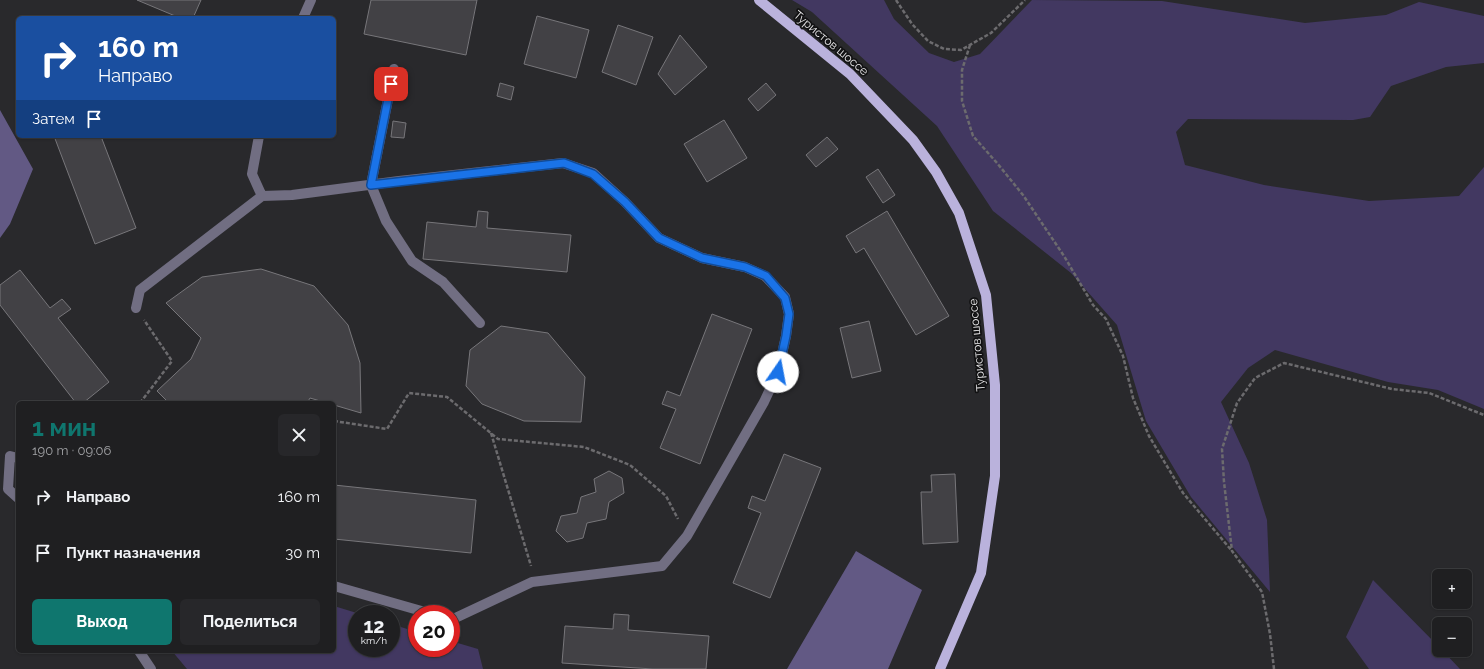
<!DOCTYPE html>
<html lang="ru">
<head>
<meta charset="utf-8">
<style>
  :root { --surface:#1f1f21; --page:#27272a; --text:#f1f3f6; --muted:#a1a2a5; --line:#3c3d3f; --accent:#0f766e }
  body { margin:0; font-family:Raleway,sans-serif; background:var(--page); color:var(--text); height:100vh; display:flex; flex-direction:column; font-size:15px; white-space:nowrap }
  * { box-sizing:border-box; margin:0 }
  p { font-size:13px; color:var(--muted) }
  .icon { flex:none; width:22px; height:22px; fill:none; stroke:currentColor; stroke-width:2; stroke-linecap:round; stroke-linejoin:round }
  .map { position:relative; flex:1; overflow:hidden }
  .sheet { position:absolute; left:16px; top:401px; width:320px; height:252px; display:flex; flex-direction:column; background:var(--surface); border-radius:6px; box-shadow:0 1px 3px #0004,0 0 0 1px var(--line) }
  .sheet>* { flex:none }
  .hud { position:absolute; left:16px; top:16px; width:320px; height:122px; border-radius:6px; box-shadow:0 1px 3px #0004,0 0 0 1px var(--line); background:#1a4fa0; color:#fff; overflow:hidden }
  .fabs { position:absolute; left:1432px; top:569px; display:grid; gap:8px }
  .fabs a { display:grid; place-items:center; width:40px; height:40px; border-radius:6px; background:var(--surface); box-shadow:0 1px 3px #0004,0 0 0 1px var(--line); font-size:20px }
  .speed { position:absolute; left:348px; top:605px; display:flex; gap:8px; font-size:20px; font-weight:700; text-align:center }
  .speed>* { display:grid; place-content:center; width:52px; height:52px; border-radius:50%; background:var(--surface); box-shadow:0 1px 3px #0004,0 0 0 1px var(--line); line-height:1 }
  .speed small { font-size:10px; font-weight:400 }
  .speed .limit { border:6px solid #d22; background:#fff; color:#111 }
  .pin { position:absolute; display:grid; place-items:center; width:34px; height:34px; color:#fff; margin:-17px; border-radius:8px; box-shadow:0 2px 6px #0006 }
  .me { position:absolute; width:44px; margin:-22px; rotate:12deg; stroke-linejoin:round; filter:drop-shadow(0 0 3px #0008) }
  .turn { display:flex; align-items:center; gap:14px; height:84px; padding:0 16px; font-size:18px }
  .turn .icon { width:52px; height:52px; stroke-width:2.5 }
  .turn b { display:block; font-size:28px; line-height:34px }
  .then { display:flex; align-items:center; height:38px; padding:0 16px; background:#0003; gap:8px; font-size:15px }
  .round { display:grid; place-items:center; flex:none; width:42px; height:42px; border-radius:6px; background:var(--page) }
  .head { display:flex; align-items:center; justify-content:space-between; height:68px; padding:0 16px }
  h1 { font-size:24px; font-weight:700; line-height:30px; color:var(--accent) }
  .primary-button { display:flex; gap:8px; margin-top:auto; padding:8px 16px }
  .primary-button a { flex:1; height:46px; border-radius:6px; background:var(--accent); color:#fff; font-size:16px; font-weight:700; line-height:46px; text-align:center }
  .primary-button a+a { background:var(--page); color:var(--text) }
  ul { padding:0; list-style:none }
  li { display:flex; align-items:center; gap:12px; height:56px; padding:0 16px }
  li div { flex:1 }
  li b { display:block; font-size:15px }
  li em { font-style:normal }
  .map>svg:first-child { display:block }
  .green { fill:#423861 }
  .forest { fill:#625984 }
  .building { fill:#424145; stroke:#77767a }
  .lines { fill:none; stroke-linecap:round; stroke-linejoin:round }
  .path { stroke:#6c6b6e; stroke-width:2.5; stroke-dasharray:4 2; stroke-linecap:butt }
  .minor { stroke:#716e82; stroke-width:10 }
  .major { stroke:#bab2dc; stroke-width:10 }
  .route-casing { stroke:#114b97; stroke-width:10 }
  .route { stroke:#1a73e8; stroke-width:7 }
  .labels { text-anchor:middle; stroke-width:3.5; stroke-linejoin:round; paint-order:stroke }
  .street-label { font-size:12px; fill:#e9e8ea; stroke:#121213 }
</style>
</head>
<body>
<div class="map">
<svg width="1484" height="669" viewBox="0 0 1484 669">
  <rect width="100%" height="100%" fill="#29292c"/>
  <path class="green" d="M792,0H884L894,19L929,53L954,62L980,54L1032,0L1162,1L1305,23L1386,15L1419,2L1484,16V63L1446,67L1391,86L1370,117L1353,120L1188,119L1176,132L1185,165L1264,185L1369,201L1459,196L1484,167V409L1438,390L1388,382L1275,350L1248,368L1221,402L1249,463L1267,520L1270,592L1191,497L1146,421L1117,325L1071,273L993,211L937,126L812,12Z
    M1373,580L1439,647V650H1442L1460,669H1369L1346,637Z
    M334,606L360,614H357V648H391V624L417,632V648H451V641L478,649L483,669H187L172,651H334Z"/>
  <path class="forest" d="M0,110L33,169L10,224L0,238Z
    M856,551L922,590L888,669H787Z"/>
  <path class="building" d="M137,0H201L193,18H180Z
    M371,0H477L466,55L364,34Z
    M537,16L589,30L576,78L524,64Z
    M618,25L653,37L636,85L602,72Z
    M680,35L707,67L675,95L658,74Z
    M500,83L514,87L511,100L497,96Z
    M766,83L776,95L758,111L748,99Z
    M724,120L747,158L707,182L684,144Z
    M393,121L406,123L404,138L391,137Z
    M54,136H109L102,139L136,228L95,244Z
    M827,137L838,149L816,167L806,155Z
    M878,169L895,195L883,203L866,177Z
    M478,211L488,212L487,228L571,235L567,272L423,259L427,222L476,227Z
    M887,211L949,316L916,335L864,248L856,253L846,236Z
    M261,269L314,286L348,325L360,363L361,413L334,405V403H327L310,398L307,403H169L157,391L191,359L201,338L166,303L202,277Z
    M20,270L50,308L62,299L71,309L58,318L109,382L83,403H76L0,305V285Z
    M712,314L752,329L700,464L660,448L676,409L662,404L667,391L680,396Z
    M869,321L881,371L852,378L840,328Z
    M501,326L548,333L585,377L581,422L524,421L482,404L466,386L470,350Z
    M784,454L821,468L770,598L733,583L761,513L748,508L752,496L765,501Z
    M609,471L622,478L624,493L609,502L606,519L587,523L583,538L567,542L556,531L561,516L577,513L581,497L596,492L594,479Z
    M955,474L958,542L923,544L921,492H932L931,475Z
    M334,485L476,500L471,553L334,539Z
    M614,614L629,615L628,630L709,636L706,669H653L562,663L565,626L613,629Z"/>
  <g class="lines">
    <path class="path" d="M896,0L912,24L928,41L944,49L961,50L991,33L1025,0
      M970,45L962,70V101L973,136L997,163L1023,195L1064,256L1093,305L1106,319L1123,356L1133,398L1149,436L1183,493L1232,551
      M140,403L172,361L144,320
      M334,421L387,429L409,393L447,397L498,439L584,447L630,465L666,496L678,519
      M491,433L531,566
      M1274,669L1270,634L1262,592L1232,551L1224,482L1222,449L1237,403L1255,378L1284,363L1392,389L1429,393L1484,415"/>
    <path class="minor" d="M303,18L311,0
      M394,69L371,185L386,221L412,261L443,282L480,323
      M259,136L252,174L262,196
      M136,308L140,290L262,196L292,195L399,181L563,163L593,173L625,202L659,238L702,258L745,267L765,276L785,297L789,314L786,336L778,372L764,402L687,536L662,566L532,582L451,620
      M18,458L10,456L8,489L18,498
      M334,586L432,614
      M139,651L151,669"/>
    <path class="major" d="M759,0L850,74L913,140L936,172L959,213L986,295L995,385V476L981,573L940,669"/>
  </g>
  <g class="lines">
    <defs>
      <path id="route" d="M391,84L371,185L564,163L593,174L625,202L659,238L702,258L745,267L766,276L785,298L789,314L786,336L778,372"/>
    </defs>
    <use href="#route" class="route-casing"/>
    <use href="#route" class="route"/>
  </g>
  <g class="labels">
    <g class="street-label">
      <text transform="translate(831 43) rotate(40)" y="4">Туристов шоссе</text>
      <text transform="translate(977 345) rotate(-95)" y="4">Туристов шоссе</text>
    </g>
  </g>
</svg>
<div class="fabs">
<a>+</a>
<a>−</a>
</div>
<div class="speed"><div>12<small>km/h</small></div><div class="limit">20</div></div>
<div class="pin" style="left:391px;top:84px;background:#d93025"><svg class="icon" aria-label="arrive" viewBox="0 0 24 24"><path d="M6 21V4h12l-3 4 3 4H6"/></svg></div>
<svg class="me" style="left:778px;top:372px" viewBox="-20 -20 40 40"><circle r="19" fill="#fff"/><path d="M0-13L10 11 0 6-10 11z" fill="#1a73e8"/></svg>
<div class="hud">
<div class="turn"><svg class="icon" aria-label="right" viewBox="0 0 24 24"><path d="M7 20v-9h11M14 6l5 5-5 5"/></svg><div><b>160 m</b>Направо</div></div>
<div class="then">Затем<svg class="icon" aria-label="arrive" viewBox="0 0 24 24"><path d="M6 21V4h12l-3 4 3 4H6"/></svg></div>
</div>
<section class="sheet">
<div class="head"><div><h1>1 мин</h1><p>190 m · 09:06</p></div><a class="round"><svg class="icon" aria-label="close" viewBox="0 0 24 24"><path d="M6 6l12 12M18 6L6 18"/></svg></a></div>
<ul>
<li><svg class="icon" aria-label="right" viewBox="0 0 24 24"><path d="M7 20v-9h11M14 6l5 5-5 5"/></svg><div><b>Направо</b></div><em>160 m</em></li>
<li><svg class="icon" aria-label="arrive" viewBox="0 0 24 24"><path d="M6 21V4h12l-3 4 3 4H6"/></svg><div><b>Пункт назначения</b></div><em>30 m</em></li>
</ul>
<div class="primary-button"><a>Выход</a><a>Поделиться</a></div>
</section>
</div>
</body>
</html>
